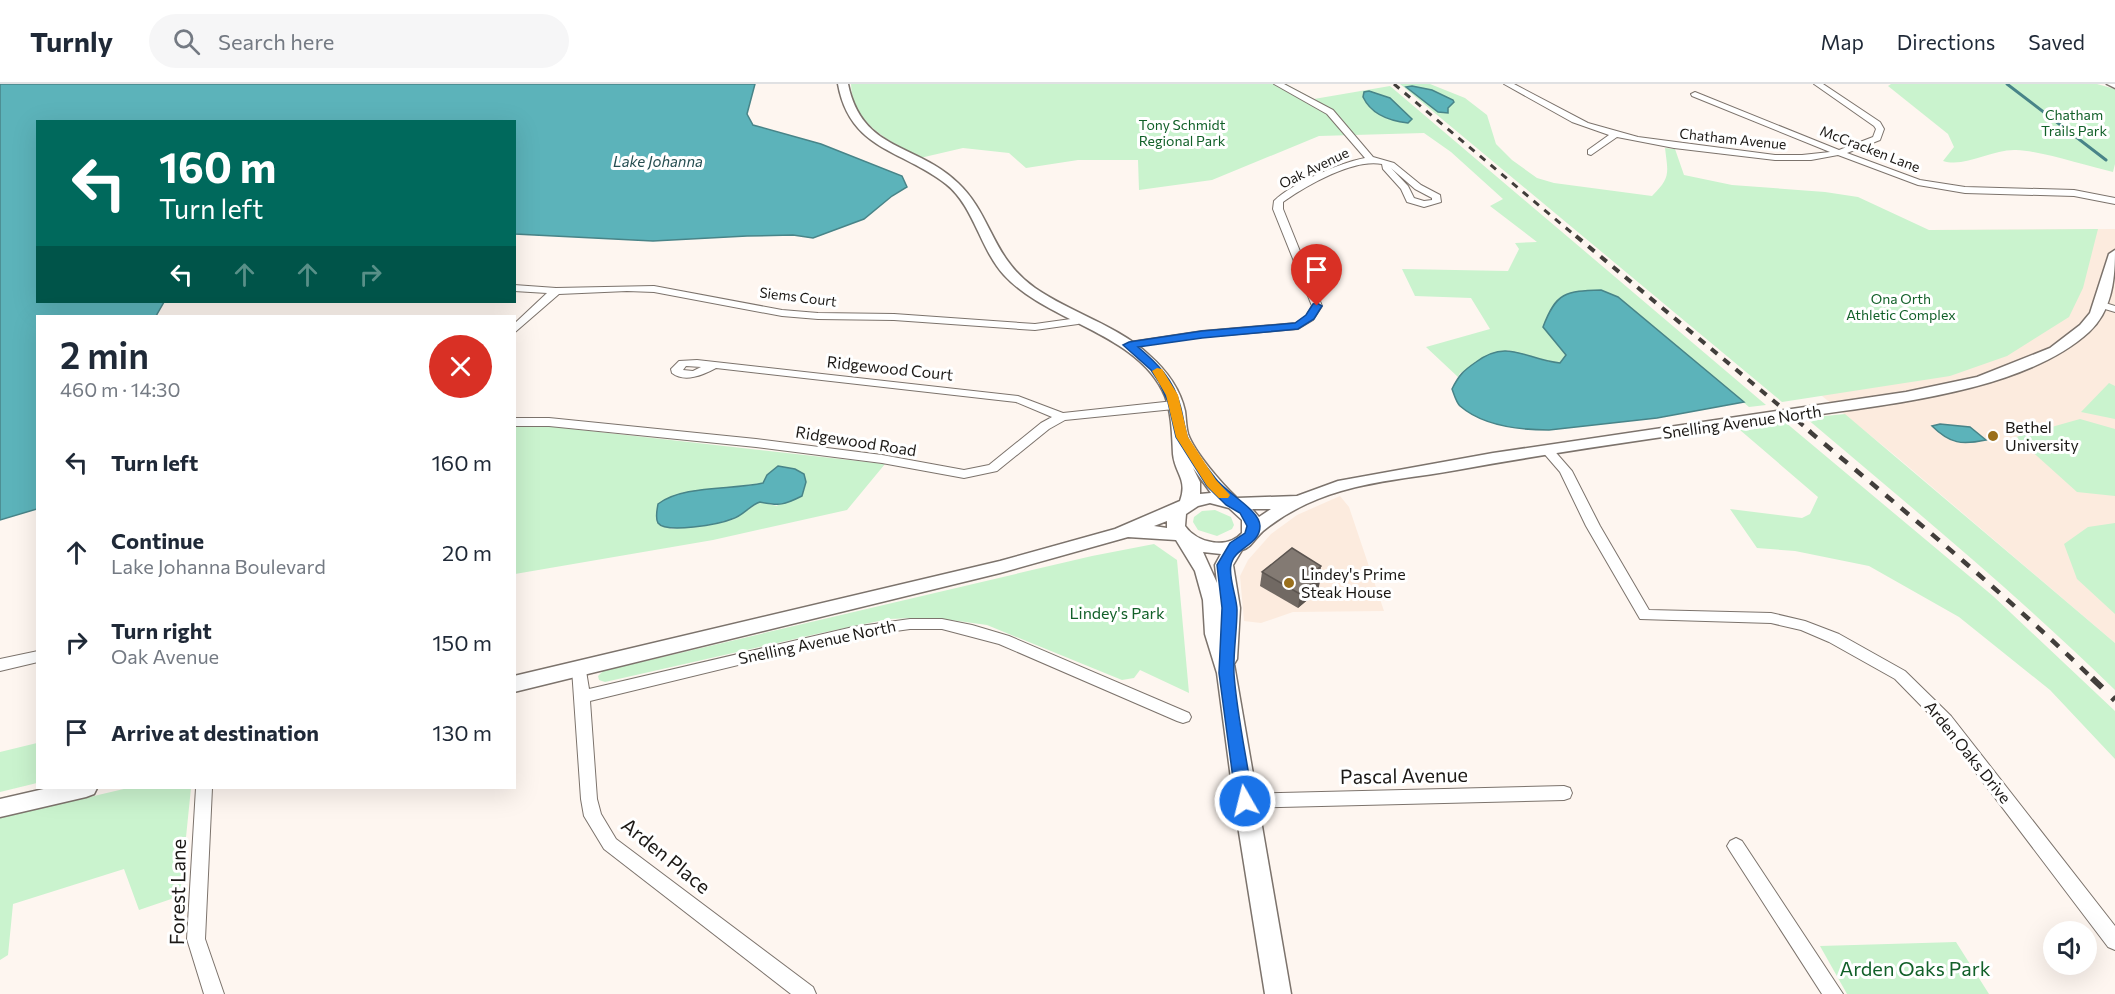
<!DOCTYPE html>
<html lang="en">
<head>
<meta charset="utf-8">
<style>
  :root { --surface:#fff; --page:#f6f6f7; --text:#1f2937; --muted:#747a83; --line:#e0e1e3 }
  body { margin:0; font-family:Commissioner,sans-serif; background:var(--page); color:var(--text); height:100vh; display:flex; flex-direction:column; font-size:22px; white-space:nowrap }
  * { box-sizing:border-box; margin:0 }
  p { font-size:20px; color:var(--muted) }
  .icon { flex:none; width:33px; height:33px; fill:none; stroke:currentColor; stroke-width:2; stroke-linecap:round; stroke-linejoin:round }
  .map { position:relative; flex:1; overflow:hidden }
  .drawer { position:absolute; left:36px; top:231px; width:480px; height:474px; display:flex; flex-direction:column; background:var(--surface); border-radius:0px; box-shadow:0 6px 24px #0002 }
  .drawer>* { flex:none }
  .banner { position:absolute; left:36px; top:36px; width:480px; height:183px; border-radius:0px; box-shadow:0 6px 24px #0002; background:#00695c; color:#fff; overflow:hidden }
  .buttons { position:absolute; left:2043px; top:837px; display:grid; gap:12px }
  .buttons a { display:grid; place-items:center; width:54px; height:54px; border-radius:50%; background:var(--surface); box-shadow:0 6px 24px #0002; font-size:30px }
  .pin { position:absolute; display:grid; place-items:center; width:51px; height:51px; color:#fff; margin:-62px -26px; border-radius:50% 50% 50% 0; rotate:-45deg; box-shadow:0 0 6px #0007 }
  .pin .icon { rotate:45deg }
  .me { position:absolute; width:66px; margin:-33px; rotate:352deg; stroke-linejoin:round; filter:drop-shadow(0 0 4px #0008) }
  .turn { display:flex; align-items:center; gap:21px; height:126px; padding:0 24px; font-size:27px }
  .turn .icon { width:78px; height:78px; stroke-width:2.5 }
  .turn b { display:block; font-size:42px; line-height:51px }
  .lanes { display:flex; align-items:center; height:57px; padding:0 24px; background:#0003; justify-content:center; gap:30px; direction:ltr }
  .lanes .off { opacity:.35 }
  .round { display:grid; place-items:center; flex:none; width:63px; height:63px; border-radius:32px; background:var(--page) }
  .head { display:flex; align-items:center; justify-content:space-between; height:102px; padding:0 24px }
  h1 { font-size:36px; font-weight:600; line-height:45px }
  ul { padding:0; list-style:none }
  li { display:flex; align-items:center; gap:18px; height:90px; padding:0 24px }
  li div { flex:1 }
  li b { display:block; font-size:22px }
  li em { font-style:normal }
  header { display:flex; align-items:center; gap:36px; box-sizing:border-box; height:84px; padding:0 30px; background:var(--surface); border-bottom:2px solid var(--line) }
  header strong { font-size:28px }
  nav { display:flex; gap:33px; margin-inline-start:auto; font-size:21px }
  .search { width:420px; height:54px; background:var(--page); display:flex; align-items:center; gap:15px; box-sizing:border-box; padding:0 21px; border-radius:33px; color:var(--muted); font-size:22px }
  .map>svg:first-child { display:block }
  .built { fill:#fcebde }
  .green { fill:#caf3ce; fill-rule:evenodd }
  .water { fill:#5cb3ba; stroke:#488488; stroke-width:1.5 }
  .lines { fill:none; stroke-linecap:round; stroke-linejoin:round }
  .stream { stroke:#488488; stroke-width:3 }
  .minor-casing { stroke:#7c736c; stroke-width:2 }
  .tertiary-casing { stroke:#7c736c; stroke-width:3 }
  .minor { fill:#fff; fill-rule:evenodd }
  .tertiary { fill:#fff; fill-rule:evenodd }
  .rail-far3 { stroke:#423e3b; stroke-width:3; stroke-dasharray:7 7; stroke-linecap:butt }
  .rail-far2 { stroke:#423e3b; stroke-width:4; stroke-dasharray:8 8; stroke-linecap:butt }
  .rail-far1 { stroke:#423e3b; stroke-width:4.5; stroke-dasharray:10 10; stroke-linecap:butt }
  .rail { stroke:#423e3b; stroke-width:6; stroke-dasharray:14 14; stroke-linecap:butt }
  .wall { fill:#716963 }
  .shaded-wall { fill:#5c5550 }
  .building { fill:#837a73; stroke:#5c5550; stroke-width:1.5 }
  .route { fill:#1a73e8; stroke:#114b97; stroke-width:1.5 }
  .slow { fill:#f59e0b }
  .poi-dot { fill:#996f1c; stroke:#fff; stroke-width:2 }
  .labels { text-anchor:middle; stroke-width:6; stroke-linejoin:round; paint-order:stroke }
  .far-park-label { font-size:14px; fill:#126029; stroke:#fff }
  .far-street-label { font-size:14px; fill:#1b1815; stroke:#fff }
  .far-water-label { font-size:15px; font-style:italic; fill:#254d50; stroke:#fff }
  .street-label { font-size:16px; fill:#1b1815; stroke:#fff }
  .poi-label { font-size:16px; fill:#1b1815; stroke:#fff; text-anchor:start }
  .park-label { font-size:16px; fill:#126029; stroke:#fff }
  .near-street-label { font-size:20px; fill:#1b1815; stroke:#fff }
  .near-park-label { font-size:20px; fill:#126029; stroke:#fff }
</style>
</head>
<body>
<header>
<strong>Turnly</strong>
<div class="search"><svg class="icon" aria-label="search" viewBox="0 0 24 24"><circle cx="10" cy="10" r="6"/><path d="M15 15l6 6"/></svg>Search here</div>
<nav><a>Map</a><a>Directions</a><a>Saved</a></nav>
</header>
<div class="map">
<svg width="2115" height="910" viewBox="0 0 2115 910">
  <rect width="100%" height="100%" fill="#fef6f0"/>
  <path class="built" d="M2115,145V559L1898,374L1685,200L1929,146Z
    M1340,412L1349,423L1384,527L1293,528L1261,539L1244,537L1240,492L1248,476L1271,450L1297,431Z"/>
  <path class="green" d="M851,0H1286L1314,15L1390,2L1766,321L1749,323L1618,213L1543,243L1566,271L1560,279L1543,277L1508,266L1460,289L1458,293L1426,263L1490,245L1471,214L1415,212L1402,185L1508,187L1519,165L1515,159L1537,158L1490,122L1503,115L1451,68L1424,49L1319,52L1212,96L1139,106L1138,76H1078L1026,84L1009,69L963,64L920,74C890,57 852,40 851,0Z
    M1400,0H1430L1465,14L1487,31L1496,60L1512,76L1537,94L1554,99L1652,112C1671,93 1668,89 1665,64L1675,65L1684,91L1732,101L1825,108L1858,113L1929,146L2098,145L2083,204L2069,233L2007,272L1950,292L1782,318Z
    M1891,0H2097L2115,5V80L2113,88C2086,82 2042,67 2016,66C1992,65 1965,84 1943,77L1954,63L1948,50L1888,2Z
    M2109,299L2115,302V335L2081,328Z
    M1845,330L2115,559V606C2017,510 1911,423 1806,334Z
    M2080,335L2115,345V412L2077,408L2016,353Z
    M1785,338L1993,512L2115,627V675L2050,606L1959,533L1869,482L1795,467L1757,464L1730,425L1802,434L1810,430L1818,413L1740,346Z
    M515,342L555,343L885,380L847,426L713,456L515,490ZM779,382L795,385L804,390L777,422L760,418L732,436L670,445L713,405L763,399Z
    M1215,426L1231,433L1234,441L1232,445L1217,452L1198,446L1193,438L1194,433L1202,427Z
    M2115,439V530L2077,495L2064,460L2088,443Z
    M1154,460L1177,476L1189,609L1140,586L1134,594L1122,596L987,541L951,536L913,534L889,535L821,549L605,598L599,596L598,592L603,587L1092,472Z
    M37,659V699L0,708V668Z
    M128,704H191L180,812L139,826L124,785L13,820L8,871L0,876V734Z
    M1956,858L1989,910H1847L1820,862Z"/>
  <path class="water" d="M0,0H755L747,30L753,41L821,60L902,92L907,103L892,112L864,135L813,154L793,151L747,152L653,157L515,150L514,38H38V218H164L156,232H38L37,425L0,436Z
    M1412,2L1432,6L1453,16L1454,18L1448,24V29L1438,28L1406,3Z
    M1369,7L1390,14L1412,35L1408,39C1390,37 1371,30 1363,13L1364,8Z
    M1601,206L1618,213L1744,318L1657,334L1549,346C1520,346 1483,342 1460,322C1456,318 1454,310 1452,305C1459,291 1463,287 1476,278C1508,254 1526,276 1560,279L1566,271L1543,243C1556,208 1566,207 1601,206Z
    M1940,340L1970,343L1986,356C1962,361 1950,360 1932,342Z
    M778,382L795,385L804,390L806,398L802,412C784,421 780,422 760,418C750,421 743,432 732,435C720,440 666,450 658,439C655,434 657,426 658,420C682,401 732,406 763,399L767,391Z"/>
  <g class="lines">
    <path class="stream" d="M2007,0L2106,76"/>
    <defs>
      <path id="minor" d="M1274,0H1284L1333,26L1373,73L1394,79L1421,101L1440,111L1441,118L1424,123L1407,118L1401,105L1383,85L1382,80C1354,74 1305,102 1283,118V125L1322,222L1313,236L1298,245L1202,253L1125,263L1124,261L1129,258L1202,247L1296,239L1306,232L1312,222L1273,125L1274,117C1292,99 1340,79 1365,74L1327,30ZM1391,84L1415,105L1432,114V116L1424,117L1414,114L1408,102Z
        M1504,0H1514L1588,39L1638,53L1775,71H1802L1830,68L1692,12L1691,10L1695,8L1839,66L1873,53L1876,45L1874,42L1814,0H1823L1880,38L1884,45L1880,56L1847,69L1920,96L1965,103L2074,106L2115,114V120L2074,112L1965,109L1918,101L1838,71L1811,76H1775L1674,64L1617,53L1591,71L1588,70V66L1609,51L1572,38Z
        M514,201L556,204L654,202L782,226L818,229L894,230L1035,240L1078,234L1083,237L1078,240L1035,246L894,236L818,235L782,232L654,208L627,207L559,210L514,249V240L547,209L514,207Z
        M2099,217L2115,222V228L2095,222V218Z
        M697,276L1018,312L1063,329L1174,317L1180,321L1174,325L1065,336L1049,345L997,387L964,394L882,379L756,363L549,342H514V334H549L756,355L882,371L964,386L989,381L1041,339L1052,333L1016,318L716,284C703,291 685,299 672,289L671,285L679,277ZM686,282L701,283L693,287L683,286Z
        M1547,362L1551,363L1572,387L1600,442L1649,526L1771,529L1805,537L1839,550L1905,587L1951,632L2115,842V866L2108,863L1939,640L1895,595L1829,558L1801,546L1771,539L1640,535L1586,442L1560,388L1541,366Z
        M910,535H942L972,541L1009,552L1189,629L1191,633L1189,637L1183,639L1177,637L999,560L942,545H910L853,553L590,617L597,715L601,730L616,755L813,903L816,910H791L604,765L584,732L581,715L572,585L575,581H585L589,605L853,543Z
        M38,567V578L0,587V575Z
        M1564,702L1570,704L1572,709L1570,714L1564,716L1245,724L1239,722L1237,717L1239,712L1245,710Z
        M196,704H212L205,855L224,910H204L187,855Z
        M1736,754L1742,757L1843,910H1822L1730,767L1727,762L1730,757Z"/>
      <path id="tertiary" d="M838,0H848C862,68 917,59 958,99C992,131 991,173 1035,204C1071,229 1117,241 1149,271C1166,286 1180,304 1185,327C1186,334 1186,343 1188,350C1195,369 1222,400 1237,414L1297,412L1338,397L1493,369L1906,308L1977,293L2050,264L2080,241L2090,229L2109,170L2115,166C2115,195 2112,227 2089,248C2023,308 1888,320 1801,333C1687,350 1571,365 1457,386C1419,393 1378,396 1341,407C1313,415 1285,429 1263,447C1255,454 1252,463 1242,466L1233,481L1240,524L1237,575L1234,580L1291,910H1265L1234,717L1217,589L1205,550L1203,516L1195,487L1176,456L1128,453L1000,489L514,608V592L1000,477L1115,445L1180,417C1188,395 1175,390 1173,370C1172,351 1172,330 1165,312C1139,249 1048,239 1004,191C980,165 974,122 946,100C901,65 850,66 838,0ZM1193,384L1211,409L1200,410V398ZM1210,419L1229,424L1242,436V449C1227,466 1197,459 1185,442L1186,430L1198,422ZM1252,425H1271L1259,433ZM1167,437V444L1154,442ZM1203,468L1221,470L1215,481L1217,499Z
        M2107,0H2115V4Z
        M48,704H97L94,710L86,713L0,733V715Z"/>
    </defs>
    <use href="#minor" class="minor-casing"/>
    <use href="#tertiary" class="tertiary-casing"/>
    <use href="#minor" class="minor"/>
    <use href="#tertiary" class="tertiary"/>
    <path class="rail-far3" d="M1394,0L1578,154"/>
    <path class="rail-far2" d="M1576,152L1811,348"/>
    <path class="rail-far1" d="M1809,347C1906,428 2003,508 2094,596"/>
    <path class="rail" d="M2092,594L2115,616"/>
  </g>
  <path class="wall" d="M1321,482L1318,507L1298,524L1260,502L1262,488Z"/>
  <path class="shaded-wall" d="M1321,482L1318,495L1321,493L1318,507L1298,524L1300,510L1313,489Z"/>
  <path class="building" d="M1292,464L1321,482L1313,489L1321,493L1300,510L1262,488Z"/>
  <path class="route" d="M1317,219L1322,222L1314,235L1298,245L1202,254L1138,263C1157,279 1174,296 1180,321C1183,331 1184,342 1187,352C1192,366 1206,382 1215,394C1226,409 1260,426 1260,442C1260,462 1234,463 1231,481C1228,492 1237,514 1237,526C1237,547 1233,569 1234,590C1237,632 1247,675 1253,717L1251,722L1245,724L1239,722L1236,717L1219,589L1222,524L1217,481L1230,459L1245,449L1247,442L1240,429L1226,421L1207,402L1176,353L1168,318L1159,298L1151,286L1123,261L1129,258L1202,247L1295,239L1306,231L1313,220Z"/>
  <path class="slow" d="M1157,284L1162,285L1178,311L1188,353L1216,396L1230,411L1228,414H1219L1207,402L1176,353L1166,311L1152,287Z"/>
  <g class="poi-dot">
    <circle cx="1993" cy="352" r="6"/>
    <circle cx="1289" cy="499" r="6"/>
  </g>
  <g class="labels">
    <g class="far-park-label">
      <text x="2074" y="36">Chatham<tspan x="2074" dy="16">Trails Park</tspan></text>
      <text x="1182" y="46">Tony Schmidt<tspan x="1182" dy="16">Regional Park</tspan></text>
      <text x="1901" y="220">Ona Orth<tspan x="1901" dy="16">Athletic Complex</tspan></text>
    </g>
    <g class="far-street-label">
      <text transform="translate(1733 55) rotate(6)" y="5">Chatham Avenue</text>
      <text transform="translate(1870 65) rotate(21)" y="5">McCracken Lane</text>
      <text transform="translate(1314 84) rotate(-26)" y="5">Oak Avenue</text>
      <text transform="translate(798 213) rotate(7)" y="5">Siems Court</text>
    </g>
    <g class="far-water-label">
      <text x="658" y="83">Lake Johanna</text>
    </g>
    <g class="street-label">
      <text transform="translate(890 284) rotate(6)" y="6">Ridgewood Court</text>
      <text transform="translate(1742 338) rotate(-8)" y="6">Snelling Avenue North</text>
      <text transform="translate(856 357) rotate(9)" y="6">Ridgewood Road</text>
      <text transform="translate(817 558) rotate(-12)" y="6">Snelling Avenue North</text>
      <text transform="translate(1968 668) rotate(51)" y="6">Arden Oaks Drive</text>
    </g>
    <g class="poi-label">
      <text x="2005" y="349">Bethel<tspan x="2005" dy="18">University</tspan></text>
      <text x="1301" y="496">Lindey's Prime<tspan x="1301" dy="18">Steak House</tspan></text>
    </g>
    <g class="park-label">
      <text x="1117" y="535">Lindey's Park</text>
    </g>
    <g class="near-street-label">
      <text transform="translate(1404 692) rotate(-1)" y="7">Pascal Avenue</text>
      <text transform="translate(666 772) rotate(39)" y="7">Arden Place</text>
      <text transform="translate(178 808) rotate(-89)" y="7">Forest Lane</text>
    </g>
    <g class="near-park-label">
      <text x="1915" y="892">Arden Oaks Park</text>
    </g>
  </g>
</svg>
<div class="buttons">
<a><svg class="icon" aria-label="sound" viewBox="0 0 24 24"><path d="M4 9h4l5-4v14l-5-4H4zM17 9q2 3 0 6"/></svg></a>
</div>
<div class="pin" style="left:1317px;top:222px;background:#d93025"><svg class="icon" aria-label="arrive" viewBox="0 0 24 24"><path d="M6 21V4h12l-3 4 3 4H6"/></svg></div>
<svg class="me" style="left:1245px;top:717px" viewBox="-20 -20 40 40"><circle r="17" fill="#1a73e8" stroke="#fff" stroke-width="3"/><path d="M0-11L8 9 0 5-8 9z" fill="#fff"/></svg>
<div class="banner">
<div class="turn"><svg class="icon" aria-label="left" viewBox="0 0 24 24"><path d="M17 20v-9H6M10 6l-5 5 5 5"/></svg><div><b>160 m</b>Turn left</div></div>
<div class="lanes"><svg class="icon" aria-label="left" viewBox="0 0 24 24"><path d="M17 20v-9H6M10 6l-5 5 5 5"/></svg><svg class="icon off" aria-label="ahead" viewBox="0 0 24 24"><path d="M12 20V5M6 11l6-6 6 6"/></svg><svg class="icon off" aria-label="ahead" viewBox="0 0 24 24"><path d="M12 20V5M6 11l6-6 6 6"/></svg><svg class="icon off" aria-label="right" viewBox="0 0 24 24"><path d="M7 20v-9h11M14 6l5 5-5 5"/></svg></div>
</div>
<section class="drawer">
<div class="head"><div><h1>2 min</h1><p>460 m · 14:30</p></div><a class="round" style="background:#d93025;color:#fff"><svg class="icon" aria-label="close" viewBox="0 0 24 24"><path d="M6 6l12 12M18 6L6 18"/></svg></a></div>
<ul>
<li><svg class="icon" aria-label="left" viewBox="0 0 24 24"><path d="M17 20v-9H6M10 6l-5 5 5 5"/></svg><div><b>Turn left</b></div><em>160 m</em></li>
<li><svg class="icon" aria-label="ahead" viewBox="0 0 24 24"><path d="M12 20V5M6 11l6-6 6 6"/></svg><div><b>Continue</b><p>Lake Johanna Boulevard</p></div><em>20 m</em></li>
<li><svg class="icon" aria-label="right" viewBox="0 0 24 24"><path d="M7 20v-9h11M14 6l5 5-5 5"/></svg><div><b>Turn right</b><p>Oak Avenue</p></div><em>150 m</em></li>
<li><svg class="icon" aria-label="arrive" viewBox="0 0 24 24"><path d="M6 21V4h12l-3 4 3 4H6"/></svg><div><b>Arrive at destination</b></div><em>130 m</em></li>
</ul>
</section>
</div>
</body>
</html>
